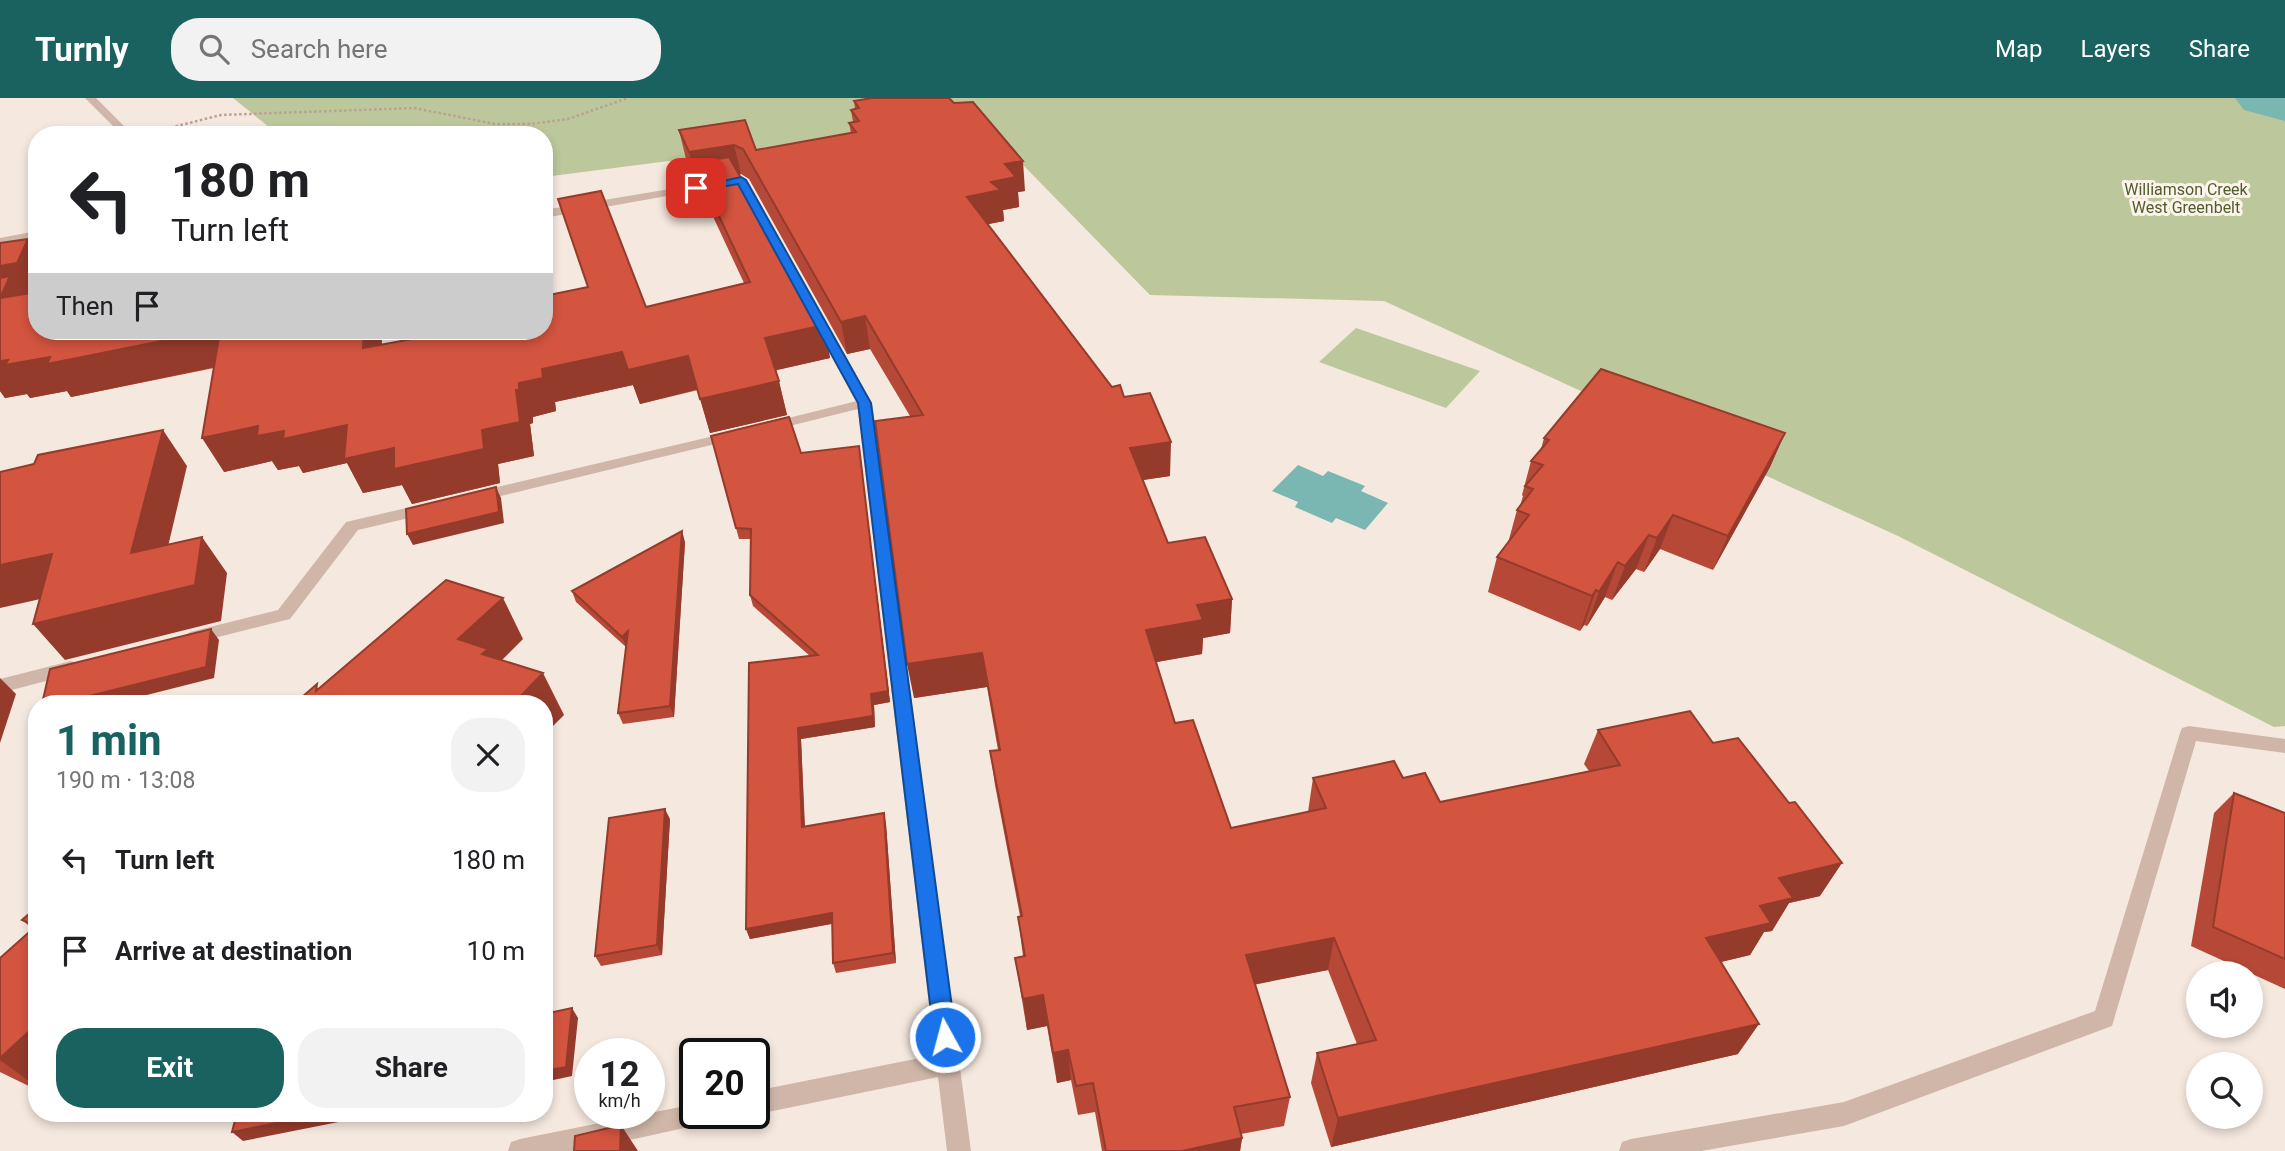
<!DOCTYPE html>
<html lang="en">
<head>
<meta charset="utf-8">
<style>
  :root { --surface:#fff; --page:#f2f2f2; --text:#202124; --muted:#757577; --accent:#196260 }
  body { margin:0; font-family:Roboto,sans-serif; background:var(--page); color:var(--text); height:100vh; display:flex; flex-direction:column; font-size:26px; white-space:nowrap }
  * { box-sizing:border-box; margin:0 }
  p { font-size:23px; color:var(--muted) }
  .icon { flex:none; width:38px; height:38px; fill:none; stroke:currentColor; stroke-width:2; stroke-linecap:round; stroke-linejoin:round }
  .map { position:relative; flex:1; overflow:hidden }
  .drawer { position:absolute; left:28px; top:597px; width:525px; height:427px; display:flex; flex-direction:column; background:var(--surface); border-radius:28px; box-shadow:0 4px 10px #0003 }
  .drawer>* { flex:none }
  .top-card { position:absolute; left:28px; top:28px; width:525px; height:214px; border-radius:28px; box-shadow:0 4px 10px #0003; background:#fff; color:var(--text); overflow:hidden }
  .fabs { position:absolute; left:2186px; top:863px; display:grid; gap:14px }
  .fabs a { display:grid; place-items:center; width:77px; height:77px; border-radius:50%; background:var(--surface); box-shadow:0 4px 10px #0003; font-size:35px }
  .speed { position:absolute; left:574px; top:940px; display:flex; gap:14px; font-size:35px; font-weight:700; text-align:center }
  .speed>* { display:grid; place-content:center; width:91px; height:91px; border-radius:50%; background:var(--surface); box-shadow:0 4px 10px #0003; line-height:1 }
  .speed small { font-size:18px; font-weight:400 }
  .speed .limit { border:4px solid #111; border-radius:10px; background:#fff; color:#111 }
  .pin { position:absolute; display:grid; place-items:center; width:60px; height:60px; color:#fff; margin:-30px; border-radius:14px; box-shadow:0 4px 10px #0006 }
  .me { position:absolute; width:77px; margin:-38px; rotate:353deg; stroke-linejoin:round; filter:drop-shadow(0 0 5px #0008) }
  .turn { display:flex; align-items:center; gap:24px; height:147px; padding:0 28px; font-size:32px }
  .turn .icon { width:91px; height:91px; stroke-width:2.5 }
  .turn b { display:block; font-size:49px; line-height:60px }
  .then { display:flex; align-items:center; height:66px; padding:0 28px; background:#0003; gap:14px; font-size:26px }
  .round { display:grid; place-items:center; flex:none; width:74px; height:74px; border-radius:28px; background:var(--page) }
  .overview { display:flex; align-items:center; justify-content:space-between; height:119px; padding:0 28px }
  h1 { font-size:42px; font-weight:700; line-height:52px; color:var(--accent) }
  .action { display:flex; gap:14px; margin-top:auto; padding:14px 28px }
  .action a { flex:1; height:80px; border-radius:28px; background:var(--accent); color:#fff; font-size:28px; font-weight:700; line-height:80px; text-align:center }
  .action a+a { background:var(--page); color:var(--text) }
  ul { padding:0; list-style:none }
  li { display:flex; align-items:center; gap:21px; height:91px; padding:0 28px }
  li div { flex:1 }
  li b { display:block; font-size:26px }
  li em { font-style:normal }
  header { display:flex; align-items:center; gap:42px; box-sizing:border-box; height:98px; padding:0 35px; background:var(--accent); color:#fff }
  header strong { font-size:33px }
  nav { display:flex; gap:38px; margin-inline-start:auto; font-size:24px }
  .search { width:490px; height:63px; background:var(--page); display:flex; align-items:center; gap:18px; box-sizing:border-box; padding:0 24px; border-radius:28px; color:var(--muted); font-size:26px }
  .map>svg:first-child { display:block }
  .green { fill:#bdc79c }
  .water { fill:#7ab6b2 }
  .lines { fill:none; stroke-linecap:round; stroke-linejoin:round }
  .river { fill:#7ab6b2; fill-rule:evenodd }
  .path { stroke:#bca092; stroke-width:2.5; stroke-dasharray:2.5 2.5; stroke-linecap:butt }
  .minor { fill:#cfb6a8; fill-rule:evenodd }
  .wall { fill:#b54836 }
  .shaded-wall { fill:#943b2c }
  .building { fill:#d3543f; stroke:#943b2c; stroke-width:2 }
  .route { fill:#1a73e8; stroke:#114b97; stroke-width:2 }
  .labels { text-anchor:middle; stroke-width:6; stroke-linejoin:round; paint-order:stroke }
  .far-park-label { font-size:16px; fill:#4f5d2a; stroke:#fcf3ec }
</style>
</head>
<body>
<header>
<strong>Turnly</strong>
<div class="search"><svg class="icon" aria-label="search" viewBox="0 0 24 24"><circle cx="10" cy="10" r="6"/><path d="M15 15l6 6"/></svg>Search here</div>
<nav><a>Map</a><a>Layers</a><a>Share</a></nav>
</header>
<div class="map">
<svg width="2285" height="1053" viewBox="0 0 2285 1053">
  <rect width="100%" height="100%" fill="#f5e8de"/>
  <path class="green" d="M233,0H2285V628L2274,629L1898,438L1384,203L1150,197L980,23L544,79V37H279Z
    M1356,230L1480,273L1446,310L1319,264Z"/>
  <path class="water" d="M1298,367L1323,378L1328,373L1365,388L1361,393L1388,405L1365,432L1336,420L1332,425L1295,409L1298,404L1272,393Z"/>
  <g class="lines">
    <path class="river" d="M2235,0H2285V23L2244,12Z"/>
    <path class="path" d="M161,32L221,17L414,10L495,26H531L568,21L628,0"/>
    <path class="minor" d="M85,0H96L133,37H122Z
      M724,82L730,85L728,87L544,120V112Z
      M37,133V141L0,148V140Z
      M814,210L821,214L872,305L971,1053H947L938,979L754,1017L750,1015H754V993L935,957L858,311L769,333L762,329L764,326L857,303L807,214Z
      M735,333L742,337L740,340L476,404L468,399L476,394Z
      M428,405L434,406L436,410L434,414L358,432L290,521L190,546L181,540L190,534L278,512L346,424Z
      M71,563L77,565L80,570L77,575L0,595V581Z
      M2189,628L2285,641V655L2196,643L2112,928L1844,1028L1701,1053H1619L1622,1044L1631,1041L1844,1004L2095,913L2180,635L2182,630Z
      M695,1006V1015H719L716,1023L580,1053H508L511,1044L520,1041Z"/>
  </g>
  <path class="wall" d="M854,3L1025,93L1018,94L1019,109L1003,112L1004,123L987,126L1112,289L1124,299L1170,378L1142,382L1168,445L1232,501L1230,535L1203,540L1202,556L1156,564L1175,625L1231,730L1308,714L1313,680H1403L1440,704L1589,673L1584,666L1598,632L1820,798L1789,805L1772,833L1764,834L1750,857L1721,864L1738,956L1331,1049L1311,985L1317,955L1357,946L1328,872L1255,886L1290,999L1284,1028L1241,1036L1242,1040L1240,1053H1102L1095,1014L1078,1017L1071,982L1057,985L1047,928L1027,932L1015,860L1023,858L1018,819L1020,818L995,687L990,653L998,652L987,589L914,600L910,318L870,251L847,256L749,81L741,76L739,77L824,227L830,260L776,272L787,317L710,335L698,292L640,306L633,287L555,304L556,313L533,319V325L530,326L534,358L498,366L500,385L412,406L402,387L363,395L347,365L303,375L299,368L278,372L272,363L224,374L214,270L71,299L67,293L30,300L27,296L5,300L0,293V145L37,233H382V247L646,209L744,185L702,95L699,83L697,84L686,61L679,32L756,52L851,35L849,25L853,24L851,12L855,11Z
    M1785,335L1770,369L1713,472L1660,451L1644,474L1636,471L1612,502L1605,499L1587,528L1584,527L1580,533L1488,494L1497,459L1508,445L1517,412L1520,408L1523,398L1522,397L1531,363L1541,351L1544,340Z
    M711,338L801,355L859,348L890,604L874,607L875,629L801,641L805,728L886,726L896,865L836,875L833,865L832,826L750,841L746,831L810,558L753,508L750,497V441H739Z
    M685,444L674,619L623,626L618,615L626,549L576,504L572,493Z
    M2234,695L2285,715V891L2191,848L2214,715Z
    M670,721L662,857L601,868L595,858Z
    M37,809V992L0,974V860L33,831L22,822Z"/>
  <path class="shaded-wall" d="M734,47L741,76L703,83L694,65L699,83L697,84L689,54Z
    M1023,63L1025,93L1018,94L1019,109L1003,112L1004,123L970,130L967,99L991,84L1005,66Z
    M28,141L37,154V197L0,203V168Z
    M865,218L870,251L847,256L841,224Z
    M824,227L830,260L773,273L765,240Z
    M212,233H221L239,264L71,299L67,293L30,300L27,296L5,300L0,293V263L50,259Z
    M364,233H382L380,284L363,250Z
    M622,254L688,258L698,291L640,306L633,287L555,304L556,313L533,319V325L530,326L534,358L498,366L500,385L412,406L402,387L363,395L347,365L303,375L299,368L278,372L272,363L224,374L202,340L258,328L284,333L347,327L394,350L482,332L516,292L519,285L542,271Z
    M779,283L787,317L710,335L700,301Z
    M163,332L187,368L158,491L131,455Z
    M1785,335L1770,369L1713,472L1728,438Z
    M1171,344L1170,378L1130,384V350Z
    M859,348L890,604L874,607L875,629L801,641L805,739L802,729L798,630L871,596Z
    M496,389L501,400L504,425L413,447L407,436Z
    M1673,417L1660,451L1644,474L1657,440Z
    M682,433L685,444L674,619L670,608Z
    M1649,437L1636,471L1612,502L1625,468Z
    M202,439L227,475L221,523L65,562L33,526Z
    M52,456L81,492L0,510V467Z
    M1618,464L1605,499L1587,528L1599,494Z
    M1596,492L1584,527L1580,533L1592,498Z
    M503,500L523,541L497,567L458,541Z
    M1232,501L1230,535L1203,540L1202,556L1146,566V532L1197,507Z
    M211,531L219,542L214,580L111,606H57Z
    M628,533L627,550L622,539Z
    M982,555L987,589L914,600L907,566Z
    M543,575L564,617L544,637V606H513Z
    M0,580L16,596L0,645Z
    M665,711L670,721L662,857L657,847Z
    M884,715L886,726L896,865L893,855Z
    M1842,765L1820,798L1789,805L1772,833L1764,834L1750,857L1687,872L1706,840L1779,780Z
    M832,815L835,825L750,841L746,831Z
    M1334,840L1328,872L1243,889L1246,857Z
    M1043,897L1047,928L1027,932L1023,901Z
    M572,910L578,920L572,978L544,984V973Z
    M37,926V989L0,962V960Z
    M1759,926L1738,956L1331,1049L1338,1020Z
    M1068,952L1071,982L1057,985L1053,955Z
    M327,1015H384L243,1043L232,1034Z
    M621,1027L638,1053H620Z
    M1242,1040L1240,1053H1182Z"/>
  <path class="building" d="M872,0H949L954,5L973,4L1023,63L1005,66L1016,79L991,84L1001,92L967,99L1112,289L1120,287L1124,299L1150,295L1171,344L1130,350L1168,445L1205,439L1232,501L1197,507L1203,522L1146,532L1175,625L1193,622L1231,730L1326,710L1313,680L1394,663L1403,680L1425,675L1440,704L1620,667L1598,632L1690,613L1713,645L1738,640L1789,705L1795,704L1842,765L1779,780L1793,800L1760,808L1771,825L1706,840L1759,926L1338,1020L1317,955L1376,942L1334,840L1246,857L1290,999L1234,1009L1242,1040L1182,1053H1106L1093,985L1076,988L1068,952L1053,955L1043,897L1023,901L1015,860L1025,858L1018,819L1022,818L990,653L1000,652L982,555L907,566L875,323L923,317L865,218L841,224L743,51L734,47L689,54L679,32L745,22L756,52L856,34L849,25L859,23L851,12L859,10L854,3Z
    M729,59L824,227L765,240L779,283L700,301L688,258L628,272L622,254L542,271L543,280L519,285V292H516L520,324L482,332L484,351L394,371V350L344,361L347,327L283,341L284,333L257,338L258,328L202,340L220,233H364L363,250L456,233H544V198L588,189L558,101L601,93L646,209L750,184L694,65Z
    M28,141L17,165L0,168V145Z
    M10,178L0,200V180Z
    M37,194V233H212L47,266L50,259L5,267L8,262L0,263V200Z
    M1601,271L1785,335L1728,438L1673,417L1657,440L1649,437L1625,468L1618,464L1599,494L1596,492L1592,498L1497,459L1529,417L1517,412L1533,391L1525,388L1543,367L1531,363L1549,342L1544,340Z
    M789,319L801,355L859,348L888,593L871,596L873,618L798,630L802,729L884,715L893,855L833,865L832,815L746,831L749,565L818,557L750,497L751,431L736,430L711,338Z
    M163,332L131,455L202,439L195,487L33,526L52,456L0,467V374L34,366L38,357Z
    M496,389L499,414L407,436L406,411Z
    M682,433L670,608L618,615L628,533L622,539L572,493Z
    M446,482L503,500L458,541L488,551L482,556L543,575L513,606H294L317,586L316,593Z
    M211,531L206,569L57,606H42L50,571Z
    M2234,695L2285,715V861L2213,829Z
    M665,711L657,847L595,858L609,720Z
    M37,809V926L0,960V860L36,828L22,822Z
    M572,910L566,969L544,973V916Z
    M237,1015H327L232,1034Z
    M621,1027L620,1053H574L575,1038Z"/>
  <path class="route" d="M741,79L746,82L871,305L956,939L952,946L945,949L938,946L934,939L858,305L738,86L696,93L691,90Z"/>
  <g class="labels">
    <g class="far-park-label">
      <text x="2186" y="97">Williamson Creek<tspan x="2186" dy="18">West Greenbelt</tspan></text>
    </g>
  </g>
</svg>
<div class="fabs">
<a><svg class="icon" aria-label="sound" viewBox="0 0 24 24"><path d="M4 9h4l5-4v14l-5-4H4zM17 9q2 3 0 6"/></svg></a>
<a><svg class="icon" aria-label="search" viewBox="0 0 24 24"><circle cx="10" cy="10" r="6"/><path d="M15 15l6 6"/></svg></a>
</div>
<div class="speed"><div>12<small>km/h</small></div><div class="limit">20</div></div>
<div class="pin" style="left:696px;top:90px;background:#d93025"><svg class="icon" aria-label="arrive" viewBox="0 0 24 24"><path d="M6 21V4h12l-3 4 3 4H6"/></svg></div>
<svg class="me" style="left:945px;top:939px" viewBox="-20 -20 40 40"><circle r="17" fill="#1a73e8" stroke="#fff" stroke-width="3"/><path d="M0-11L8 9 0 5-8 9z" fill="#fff"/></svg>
<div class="top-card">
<div class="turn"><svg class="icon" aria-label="left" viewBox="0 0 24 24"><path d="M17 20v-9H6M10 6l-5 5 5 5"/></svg><div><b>180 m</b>Turn left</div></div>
<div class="then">Then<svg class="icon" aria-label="arrive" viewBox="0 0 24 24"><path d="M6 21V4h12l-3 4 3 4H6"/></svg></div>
</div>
<section class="drawer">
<div class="overview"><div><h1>1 min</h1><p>190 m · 13:08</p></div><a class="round"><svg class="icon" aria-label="close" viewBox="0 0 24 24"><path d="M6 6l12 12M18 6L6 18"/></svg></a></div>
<ul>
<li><svg class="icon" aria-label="left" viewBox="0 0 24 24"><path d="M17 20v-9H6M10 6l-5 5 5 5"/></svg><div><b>Turn left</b></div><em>180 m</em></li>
<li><svg class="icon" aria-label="arrive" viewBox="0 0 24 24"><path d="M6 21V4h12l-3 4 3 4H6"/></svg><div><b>Arrive at destination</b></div><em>10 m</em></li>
</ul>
<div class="action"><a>Exit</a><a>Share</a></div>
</section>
</div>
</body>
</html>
